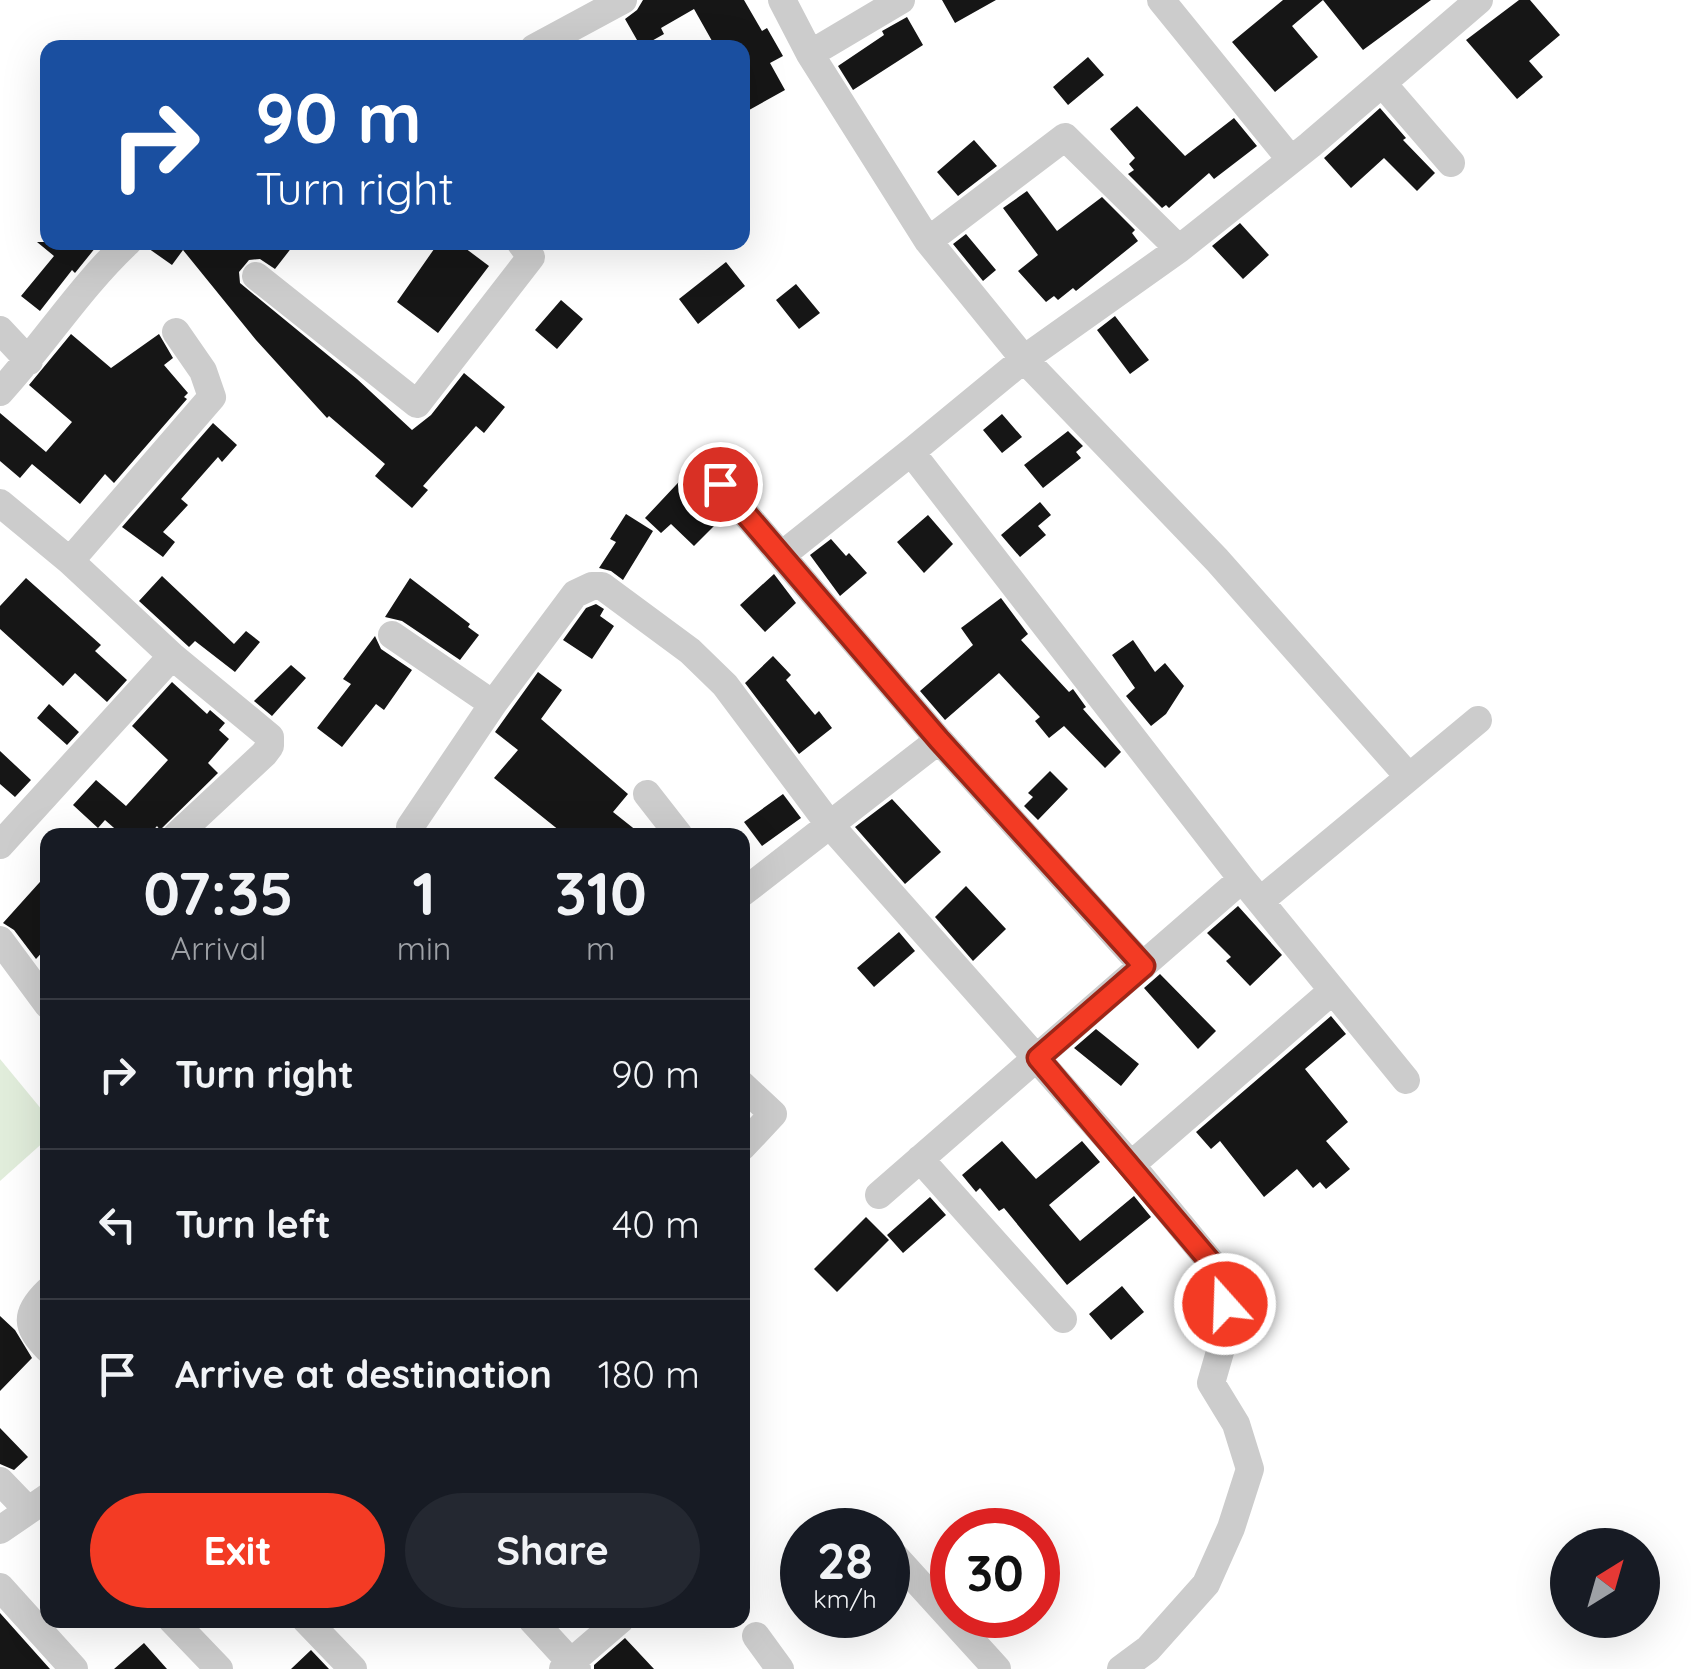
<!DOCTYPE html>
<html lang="en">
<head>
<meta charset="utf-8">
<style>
  :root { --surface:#171b24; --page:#242831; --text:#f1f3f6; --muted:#9ea1a6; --line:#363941; --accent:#f33b24 }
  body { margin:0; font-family:Quicksand,sans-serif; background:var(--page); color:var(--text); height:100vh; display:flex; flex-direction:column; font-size:38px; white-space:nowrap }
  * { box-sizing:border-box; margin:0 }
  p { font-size:32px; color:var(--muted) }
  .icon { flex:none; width:55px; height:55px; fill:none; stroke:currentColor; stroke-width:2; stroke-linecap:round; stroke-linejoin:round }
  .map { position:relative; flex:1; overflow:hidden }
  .sheet { position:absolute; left:40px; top:828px; width:710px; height:800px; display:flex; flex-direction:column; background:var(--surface); border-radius:20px; box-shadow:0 10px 40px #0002 }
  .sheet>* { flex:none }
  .guide { position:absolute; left:40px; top:40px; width:710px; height:210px; border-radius:20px; box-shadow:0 10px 40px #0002; background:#1a4fa0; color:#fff; overflow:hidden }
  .needle { width:65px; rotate:37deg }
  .tools { position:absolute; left:1550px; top:1528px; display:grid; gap:20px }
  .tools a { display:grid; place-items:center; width:110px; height:110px; border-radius:50%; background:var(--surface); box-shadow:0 10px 40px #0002; font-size:50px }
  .speed { position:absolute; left:780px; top:1508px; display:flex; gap:20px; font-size:50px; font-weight:700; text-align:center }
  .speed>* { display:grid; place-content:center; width:130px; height:130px; border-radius:50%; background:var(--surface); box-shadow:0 10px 40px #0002; line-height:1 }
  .speed small { font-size:25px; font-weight:400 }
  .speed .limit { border:15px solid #d22; background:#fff; color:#111 }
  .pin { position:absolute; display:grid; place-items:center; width:85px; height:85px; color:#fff; margin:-42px; border:5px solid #fff; border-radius:50%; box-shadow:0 2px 10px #0007 }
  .me { position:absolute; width:110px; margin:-55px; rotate:340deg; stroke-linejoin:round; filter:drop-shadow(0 0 8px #0008) }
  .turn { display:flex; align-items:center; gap:35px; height:210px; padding:0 50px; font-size:45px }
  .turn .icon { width:130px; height:130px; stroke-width:2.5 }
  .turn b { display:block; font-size:70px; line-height:85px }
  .eta { display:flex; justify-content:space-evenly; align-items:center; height:170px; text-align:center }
  .eta b { font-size:60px; font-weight:800; line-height:70px }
  .primary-button { display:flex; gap:20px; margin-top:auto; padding:20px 50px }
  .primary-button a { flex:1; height:115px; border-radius:60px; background:var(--accent); color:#fff; font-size:40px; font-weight:800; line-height:115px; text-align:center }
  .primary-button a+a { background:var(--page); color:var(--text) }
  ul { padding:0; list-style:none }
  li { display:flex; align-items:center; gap:30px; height:150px; padding:0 50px; border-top:2px solid var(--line) }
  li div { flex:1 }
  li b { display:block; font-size:38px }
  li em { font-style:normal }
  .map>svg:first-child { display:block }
  .green { fill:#e1eddb }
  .building { fill:#161616 }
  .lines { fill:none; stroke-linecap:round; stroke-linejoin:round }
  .minor { stroke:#ccc; stroke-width:28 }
  .route-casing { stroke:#9e2617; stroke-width:25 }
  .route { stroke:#f33b24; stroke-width:18 }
</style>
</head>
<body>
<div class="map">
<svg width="1691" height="1669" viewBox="0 0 1691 1669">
  <rect width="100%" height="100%" fill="#fff"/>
  <path class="green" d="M0,1059L47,1116V1139L0,1181Z"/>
  <path class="building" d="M643,0H744L762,31L767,28L783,56L770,63L785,90L742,114V48H716L694,9L661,28L664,34L641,47L625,19L637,10Z
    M942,0H996L955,23Z
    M1283,0H1431L1363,50L1323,0L1292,26L1318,57L1275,92L1232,42Z
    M1519,0H1530L1560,35L1529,61L1543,77L1517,99L1466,40Z
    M907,17L923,45L853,90L838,66L884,35L882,31Z
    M1088,57L1104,75L1068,105L1053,87Z
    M1137,106L1185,156L1234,118L1257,146L1214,179L1209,173L1169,208L1166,205L1162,208L1128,174L1134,170L1129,164L1135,158L1110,129Z
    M1380,108L1406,138L1403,140L1435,173L1417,191L1384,158L1351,188L1324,158Z
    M974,140L997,166L958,196L937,172Z
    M1027,191L1057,231L1102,197L1135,230L1132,233L1138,241L1076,291L1073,288L1058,300L1054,296L1046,302L1018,271L1038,255L1003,208Z
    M1240,223L1269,255L1243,279L1212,246Z
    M966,234L996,270L983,281L953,244Z
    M37,242H100L75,273L72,270L40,311L21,296L54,256Z
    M145,242H296L275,269L260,259L249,260L239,272L240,283L357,379L412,430L431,415L464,373L505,407L484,433L476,426L423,486L428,490L412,508L375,476L385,464L329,416L327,418L256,340L183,250L172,265L145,246Z
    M439,242H457L489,266L438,333L397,302Z
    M726,262L745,286L698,324L679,299Z
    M796,284L820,313L799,329L776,300Z
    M561,300L583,319L557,349L535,330Z
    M1115,316L1149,360L1130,374L1097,330Z
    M71,334L111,368L159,334L173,358L164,365L188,393L184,397L187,399L114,483L105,474L80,504L32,464L20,478L0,461V413L46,452L72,422L29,385Z
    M1002,414L1022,437L1002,453L983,430Z
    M213,423L237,445L222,462L218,457L181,499L188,505L163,532L175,542L163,557L122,527Z
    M1068,431L1083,446L1076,452L1081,458L1043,488L1024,465Z
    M691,469L703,482L706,495L724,516L694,546L671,524L661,533L645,518Z
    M1040,502L1051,515L1038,526L1046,535L1020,557L1001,535Z
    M626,514L653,531L623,580L611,571L599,568L616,542L610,539Z
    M928,515L953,544L924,573L897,542Z
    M831,539L846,556L849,553L867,573L840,596L810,555Z
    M774,574L796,603L765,632L740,605Z
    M162,576L234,644L246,631L260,642L235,672L195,641L189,647L139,601Z
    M26,578L101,645L95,651L127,680L107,702L75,673L63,686L0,629V606Z
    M410,578L470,624L468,627L479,635L460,660L402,621L385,617Z
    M1001,598L1028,634L1021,640L1069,692L1073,689L1086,707L1083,709L1121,752L1105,768L1064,726L1049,738L1035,721L1040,717L999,673L945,720L920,691L973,645L961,628Z
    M596,604L604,609L600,616L614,626L592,659L563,640L586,608Z
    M375,636L381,649L412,670L384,710L376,704L342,747L317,728L351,684L343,679Z
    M1133,640L1155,672L1165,663L1184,686L1166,714L1151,726L1126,696L1135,688L1112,655Z
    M773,656L791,675L786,680L815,715L819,711L832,728L799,754L745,683Z
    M291,665L306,678L272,716L254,701Z
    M538,672L562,690L541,719L628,794L613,812L642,835H565L494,778L518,750L495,732Z
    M172,682L207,714L210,710L225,723L219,730L229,739L208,763L218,773L160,830L157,826L149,835H122L105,820L98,828L73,805L96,780L126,806L168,760L132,726Z
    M49,704L79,732L67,745L37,718Z
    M0,751L31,780L15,797L0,784Z
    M1050,771L1068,789L1038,820L1024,806L1033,797L1028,793Z
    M783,794L801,818L762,846L744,822Z
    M892,799L941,852L905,884L855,827Z
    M48,873V946L36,959L14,930L3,923Z
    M966,886L1006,929L973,961L935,917Z
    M1238,906L1282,955L1250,986L1226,961L1231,957L1207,933Z
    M899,932L915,951L874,987L857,968Z
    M1160,974L1216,1031L1198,1049L1144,988Z
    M1331,1016L1346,1034L1305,1069L1348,1122L1326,1141L1350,1169L1326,1189L1320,1182L1313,1188L1297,1169L1264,1197L1220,1141L1211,1149L1196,1132Z
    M1096,1029L1139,1064L1121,1086L1074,1048Z
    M1002,1141L1036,1179L1082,1141L1100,1162L1049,1205L1080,1241L1134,1196L1151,1217L1067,1285L1004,1208L999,1211L980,1188L976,1192L962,1175Z
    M930,1197L946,1215L903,1253L887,1235Z
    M866,1217L889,1240L837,1292L814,1269Z
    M1122,1286L1144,1312L1111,1340L1089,1314Z
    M0,1316L15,1330L32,1358L0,1391Z
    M0,1428L28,1457L14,1470L0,1464Z
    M0,1613L50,1669H0Z
    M625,1638L654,1669H594V1665Z
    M144,1643L167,1669H114Z
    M311,1650L329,1669H291Z"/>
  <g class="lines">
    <path class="minor" d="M782,0L810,54L928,241L1024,359L1217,560L1409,777
      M1161,0L1291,160
      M534,48L623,0
      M810,54L901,0
      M1382,83L1451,163
      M928,241L1065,137L1179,249
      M256,276L417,404L531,257L520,242
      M0,330L29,361
      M0,392C44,344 80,287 128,242
      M720,484L939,740L1143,966
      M0,503L70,561L172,656L270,737V746L264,754L177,835
      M782,555L911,452
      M70,561L212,397L203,371L176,332
      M392,635L493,704
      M647,794L679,835
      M410,827L493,704L575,594L592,586H602L690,651L725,685L829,824L1131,1165L1224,1278L1226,1331L1211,1383L1236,1424L1250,1469L1231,1528L1206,1584L1148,1649L1121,1669
      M0,845L172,656
      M742,893L939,740
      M1260,901L1478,720
      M0,940L48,1005
      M1406,1080L1242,879L911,452L1024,359L1179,249L1310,145L1479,0
      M742,1085L773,1114L742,1147
      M920,1159L1063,1319
      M1131,1165L1332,991
      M879,1195L1242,879
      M48,1291C24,1314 26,1327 48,1349
      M0,1481L28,1510
      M870,1529L871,1530
      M0,1530L48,1497
      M888,1549L997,1669
      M0,1587L74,1669
      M172,1620L219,1669
      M306,1620L353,1669
      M532,1620L577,1669
      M756,1636L780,1669
      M563,1669L620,1620"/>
  </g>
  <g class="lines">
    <defs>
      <path id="route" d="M720,484L939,740L1144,966L1038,1058L1224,1278L1225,1304"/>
    </defs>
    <use href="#route" class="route-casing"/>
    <use href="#route" class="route"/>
  </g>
</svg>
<div class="tools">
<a><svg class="needle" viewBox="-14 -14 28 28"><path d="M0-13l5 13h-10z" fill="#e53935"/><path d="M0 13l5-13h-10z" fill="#9ea1a6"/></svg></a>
</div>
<div class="speed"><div>28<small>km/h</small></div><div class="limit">30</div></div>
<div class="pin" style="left:720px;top:484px;background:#d93025"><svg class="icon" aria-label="arrive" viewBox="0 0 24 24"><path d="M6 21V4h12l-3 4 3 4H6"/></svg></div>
<svg class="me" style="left:1225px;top:1304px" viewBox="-20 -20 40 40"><circle r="17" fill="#f33b24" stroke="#fff" stroke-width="3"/><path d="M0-11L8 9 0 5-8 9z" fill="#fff"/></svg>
<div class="guide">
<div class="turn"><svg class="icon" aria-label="right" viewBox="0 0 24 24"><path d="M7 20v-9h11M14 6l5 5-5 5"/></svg><div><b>90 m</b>Turn right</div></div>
</div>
<section class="sheet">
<div class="eta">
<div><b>07:35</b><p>Arrival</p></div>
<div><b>1</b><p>min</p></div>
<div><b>310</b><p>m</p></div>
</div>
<ul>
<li><svg class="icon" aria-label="right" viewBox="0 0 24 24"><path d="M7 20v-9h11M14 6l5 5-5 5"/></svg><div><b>Turn right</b></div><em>90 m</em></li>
<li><svg class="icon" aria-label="left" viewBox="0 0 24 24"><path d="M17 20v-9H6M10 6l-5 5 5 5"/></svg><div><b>Turn left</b></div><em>40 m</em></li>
<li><svg class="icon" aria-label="arrive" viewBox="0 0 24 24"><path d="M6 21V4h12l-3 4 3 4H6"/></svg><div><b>Arrive at destination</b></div><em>180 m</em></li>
</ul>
<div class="primary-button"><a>Exit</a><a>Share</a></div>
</section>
</div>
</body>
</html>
